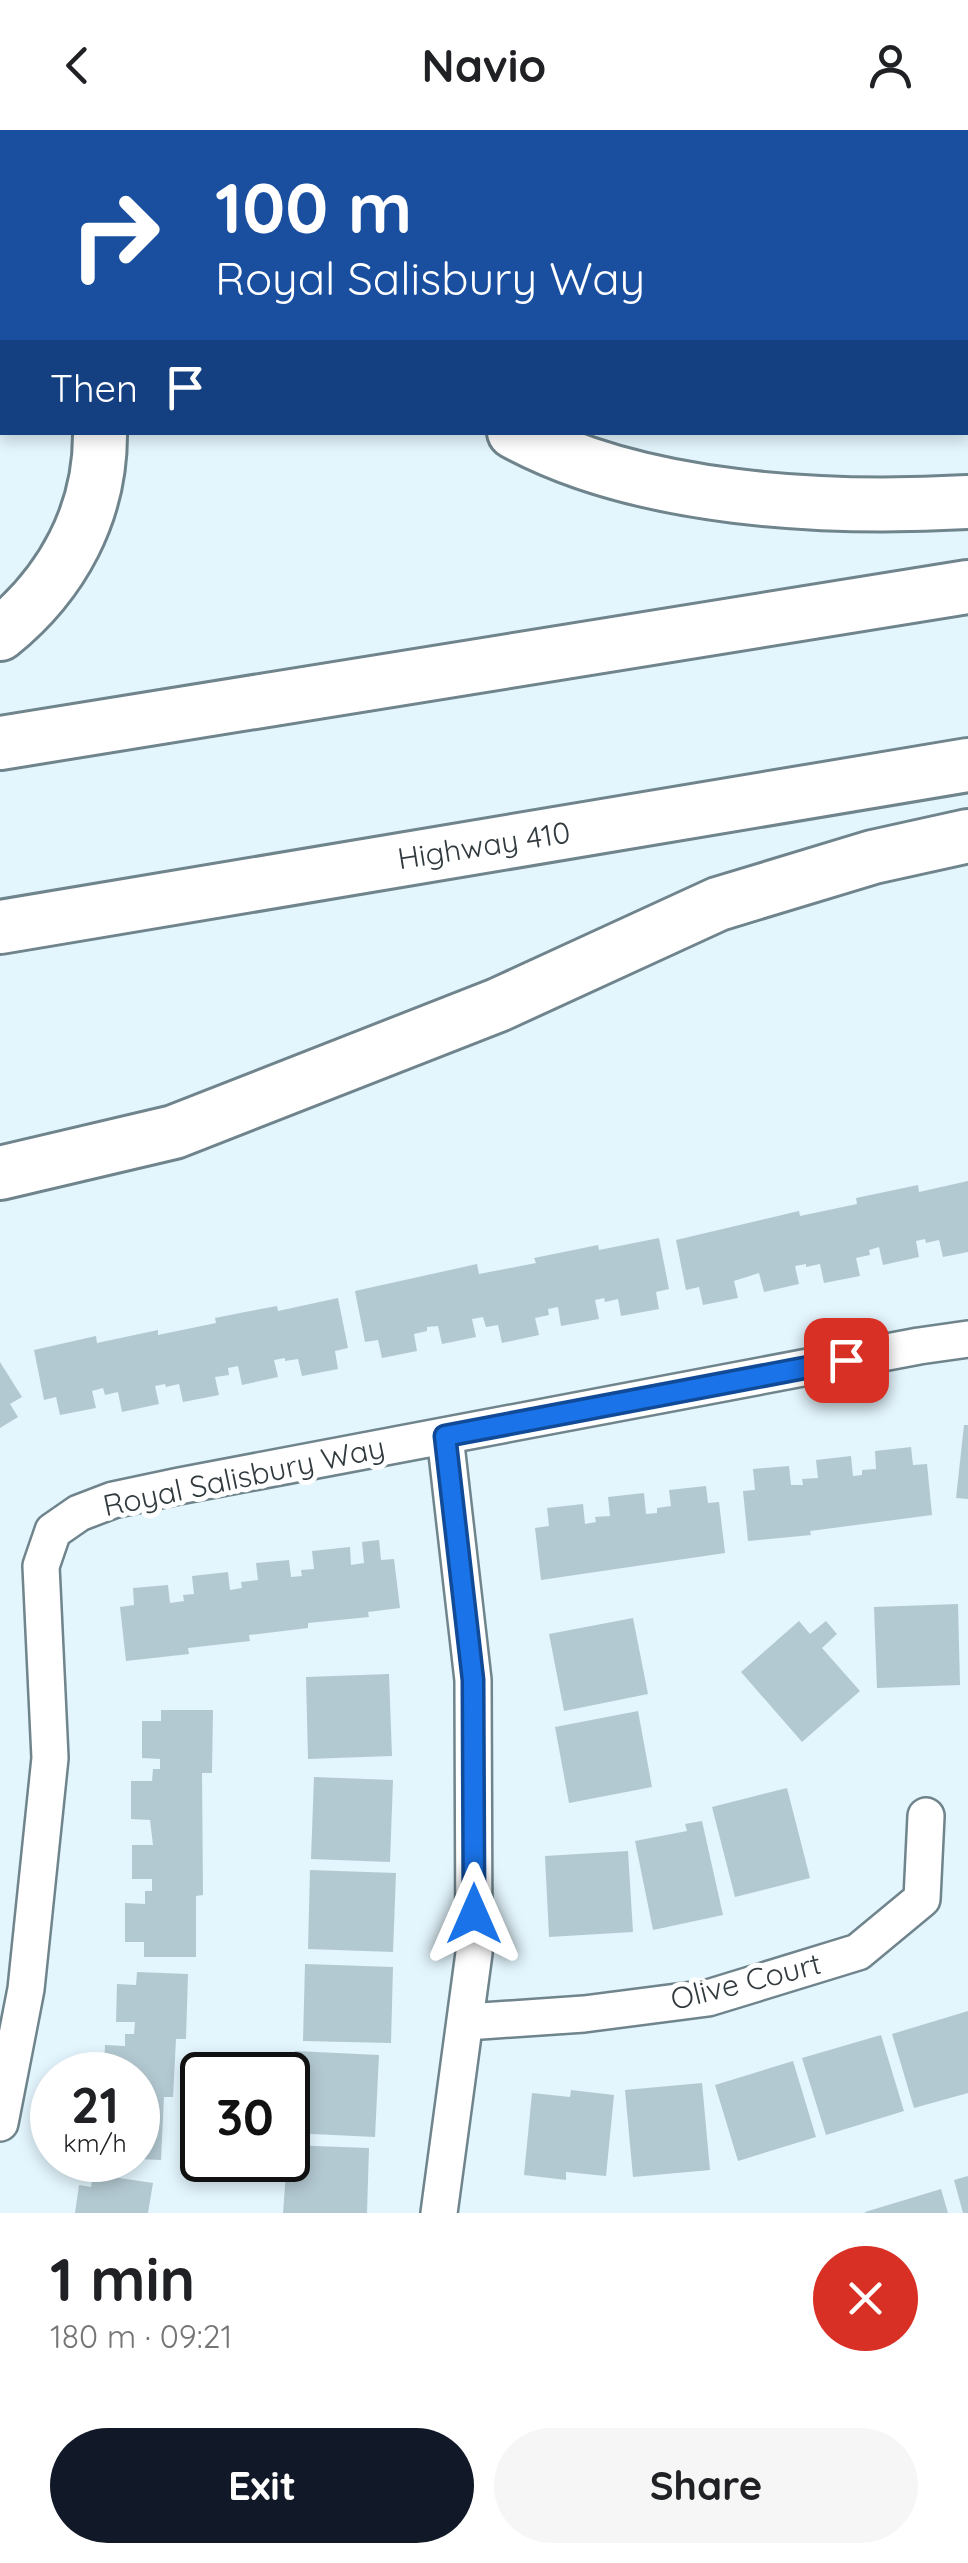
<!DOCTYPE html>
<html lang="en">
<head>
<meta charset="utf-8">
<style>
  :root { --surface:#fff; --page:#f6f6f6; --text:#202124; --muted:#757577; --accent:#111827 }
  body { margin:0; font-family:Quicksand,sans-serif; background:var(--page); color:var(--text); height:100vh; display:flex; flex-direction:column; font-size:38px; white-space:nowrap }
  * { box-sizing:border-box; margin:0 }
  p { font-size:32px; color:var(--muted) }
  .icon { flex:none; width:55px; height:55px; fill:none; stroke:currentColor; stroke-width:2; stroke-linecap:round; stroke-linejoin:round }
  .map { position:relative; height:2083px; overflow:hidden }
  .drawer { display:flex; flex-direction:column; background:var(--surface); flex:1 }
  .drawer>* { flex:none }
  .hud { position:absolute; left:0px; top:0px; width:970px; height:305px; box-shadow:0 5px 15px #0003; background:#1a4fa0; color:#fff; overflow:hidden }
  .speed { position:absolute; left:30px; top:1922px; display:flex; gap:20px; font-size:50px; font-weight:700; text-align:center }
  .speed>* { display:grid; place-content:center; width:130px; height:130px; border-radius:50%; background:var(--surface); box-shadow:0 5px 15px #0003; line-height:1 }
  .speed small { font-size:25px; font-weight:400 }
  .speed .limit { border:5px solid #111; border-radius:15px; background:#fff; color:#111 }
  .pin { position:absolute; display:grid; place-items:center; width:85px; height:85px; color:#fff; margin:-42px; border-radius:20px; box-shadow:0 5px 15px #0006 }
  .me { position:absolute; width:110px; margin:-55px; rotate:0deg; stroke-linejoin:round; filter:drop-shadow(0 0 8px #0008) }
  .turn { display:flex; align-items:center; gap:35px; height:210px; padding:0 50px; font-size:45px }
  .turn .icon { width:130px; height:130px; stroke-width:2.5 }
  .turn b { display:block; font-size:70px; line-height:85px }
  .then { display:flex; align-items:center; height:95px; padding:0 50px; background:#0003; gap:20px; font-size:38px }
  .round { display:grid; place-items:center; flex:none; width:105px; height:105px; border-radius:52px; background:var(--page) }
  .headline { display:flex; align-items:center; justify-content:space-between; height:170px; padding:0 50px }
  h1 { font-size:60px; font-weight:700; line-height:75px }
  .action { display:flex; gap:20px; margin-top:auto; padding:20px 50px }
  .action a { flex:1; height:115px; border-radius:60px; background:var(--accent); color:#fff; font-size:40px; font-weight:700; line-height:115px; text-align:center }
  .action a+a { background:var(--page); color:var(--text) }
  header { display:flex; justify-content:space-between; align-items:center; height:130px; padding:0 50px; background:var(--surface); font-size:45px; font-weight:700 }
  .map>svg:first-child { display:block }
  .building { fill:#b3c9d2 }
  .lines { fill:none; stroke-linecap:round; stroke-linejoin:round }
  .minor-casing { stroke:#6f848c; stroke-width:40 }
  .highway-casing { stroke:#6f848c; stroke-width:58 }
  .minor { stroke:#fff; stroke-width:35 }
  .highway { stroke:#fff; stroke-width:52 }
  .route-casing { stroke:#114b97; stroke-width:25 }
  .route { stroke:#1a73e8; stroke-width:18 }
  .labels { text-anchor:middle; stroke-width:10; stroke-linejoin:round; paint-order:stroke }
  .street-label { font-size:30px; fill:#313a3e; stroke:#fff }
</style>
</head>
<body>
<header><svg class="icon" aria-label="back" viewBox="0 0 24 24"><path d="M15 5l-7 7 7 7"/></svg>Navio<svg class="icon" aria-label="person" viewBox="0 0 24 24"><circle cx="12" cy="8" r="4"/><path d="M4 21q1-7 8-7t8 7"/></svg></header>
<div class="map">
<svg width="968" height="2083" viewBox="0 0 968 2083">
  <rect width="100%" height="100%" fill="#e3f5fd"/>
  <path class="building" d="M968,1051V1122L943,1127L939,1110L926,1113L925,1109L916,1111L919,1127L883,1135L879,1117L869,1120L870,1125L856,1128L860,1146L824,1153L820,1134L806,1137V1134L795,1136L799,1154L764,1162L759,1143L734,1151L738,1168L703,1175L699,1157L686,1160L676,1110L799,1081L800,1086L857,1074L856,1068L918,1055L919,1062Z
    M659,1108L669,1159L656,1162L659,1179L621,1186L618,1169L605,1172L604,1168L595,1170L599,1189L561,1196L558,1177L548,1179L549,1185L535,1188L539,1205L502,1213L498,1195L486,1197L483,1187L472,1189L476,1207L442,1214L438,1196L427,1197V1201L414,1204L417,1221L382,1228L378,1210L365,1212L355,1161L477,1134L479,1144L536,1133L534,1128L598,1115L599,1120Z
    M338,1168L348,1218L335,1221L338,1239L302,1246L298,1229L285,1231V1228L274,1230L278,1247L242,1255L238,1236L228,1238L229,1245L215,1247L219,1265L183,1272L179,1254L166,1257L165,1254L155,1256L159,1274L122,1282L118,1262L105,1265L103,1258L92,1261L96,1278L60,1285L56,1267L44,1270L34,1220L96,1206L97,1213L158,1200V1205L216,1193L215,1188L245,1182L277,1176L278,1181Z
    M0,1232L22,1267L10,1274L18,1287L0,1298Z
    M964,1295H968V1369L956,1368Z
    M911,1317L913,1335L927,1334L932,1385L810,1401L811,1405L748,1411L743,1361L755,1360L753,1339L789,1336L791,1355H803L802,1349L818,1348L816,1330L851,1326L853,1346L862,1345V1340L876,1339L875,1321Z
    M706,1356L708,1373L719,1372L725,1423L541,1450L535,1398L549,1396L547,1378L583,1374L585,1394L596,1392L595,1387L610,1386L608,1367L644,1363L646,1384L657,1383V1378L671,1376L669,1360Z
    M379,1410L381,1430L394,1429L400,1478L368,1482L369,1487L308,1493V1498L249,1505L250,1511L188,1518L189,1524L126,1531L120,1477L134,1475L133,1458L168,1455L170,1473L184,1471L183,1465L194,1464L192,1446L228,1442L230,1460L242,1458L241,1452L258,1450L256,1433L289,1430L291,1447L302,1446L301,1440L314,1439L312,1421L350,1417L351,1435L364,1433L362,1412Z
    M958,1474L960,1555L877,1558L874,1477Z
    M633,1488L648,1564L564,1581L549,1504Z
    M799,1491L810,1504L826,1491L837,1504L822,1518L860,1561L802,1612L741,1542Z
    M389,1544L392,1626L308,1629L306,1547Z
    M161,1580H213L212,1643H202L203,1765L196,1766V1827H144V1812H125V1773L145,1774V1761H152V1749H132V1715H153L150,1690L131,1689V1651H152L153,1639H160V1629L142,1628V1591H161Z
    M638,1581L652,1657L569,1673L555,1597Z
    M314,1647L393,1650L390,1732L311,1729Z
    M787,1658L810,1748L735,1767L712,1677Z
    M702,1691L723,1785L653,1800L635,1711L687,1701L685,1694Z
    M628,1721L633,1802L549,1807L545,1726Z
    M310,1740L396,1743L393,1822L308,1819Z
    M305,1834L393,1837L391,1913L303,1911Z
    M137,1842L188,1844L186,1909H176L173,1967H164L161,2030L138,2029V1945H104L105,1915L125,1916V1904H134L135,1892H116L117,1854L136,1855Z
    M968,1881V1963L914,1978L892,1904Z
    M881,1905L904,1981L826,2005L802,1928Z
    M295,1921L379,1925L375,2007L291,2003Z
    M793,1931L816,2007L738,2031L715,1955Z
    M702,1953L710,2040L633,2047L625,1960Z
    M571,1960L614,1965L606,2046L566,2042V2050L524,2045L532,1963L570,1967Z
    M288,2015L369,2018L367,2083H283Z
    M93,2044L153,2053L148,2083H75L79,2055L91,2057Z
    M968,2046V2083H963L954,2050Z
    M941,2059L948,2083H865V2082Z"/>
  <g class="lines">
    <defs>
      <path id="minor" d="M486,0V2
        M877,0L878,2
        M467,1892L584,1884L708,1868L858,1822L922,1769L926,1686
        M0,1993L26,1859L50,1628L41,1436L53,1401L79,1383L113,1370L179,1356L919,1216L968,1209
        M439,2083L474,1823L473,1550L445,1306"/>
      <path id="highway" d="M21,0L26,2
        M0,96L2,98
        M514,302C640,371 827,380 968,372
        M0,504C62,454 101,383 100,302
        M0,613L968,457
        M0,797L968,635
        M0,1043L174,1002L498,875L718,774L873,727L968,706"/>
    </defs>
    <use href="#minor" class="minor-casing"/>
    <use href="#highway" class="highway-casing"/>
    <use href="#minor" class="minor"/>
    <use href="#highway" class="highway"/>
  </g>
  <g class="lines">
    <defs>
      <path id="route" d="M474,1784L473,1550L445,1306L846,1230"/>
    </defs>
    <use href="#route" class="route-casing"/>
    <use href="#route" class="route"/>
  </g>
  <g class="labels">
    <g class="street-label">
      <text transform="translate(484 716) rotate(-9)" y="10">Highway 410</text>
      <text transform="translate(244 1347) rotate(-12)" y="10">Royal Salisbury Way</text>
      <text transform="translate(746 1852) rotate(-14)" y="10">Olive Court</text>
    </g>
  </g>
</svg>
<div class="speed"><div>21<small>km/h</small></div><div class="limit">30</div></div>
<div class="pin" style="left:846px;top:1230px;background:#d93025"><svg class="icon" aria-label="arrive" viewBox="0 0 24 24"><path d="M6 21V4h12l-3 4 3 4H6"/></svg></div>
<svg class="me" style="left:474px;top:1784px" viewBox="-20 -20 40 40"><path d="M0-17L14 15 0 8-14 15z" fill="#1a73e8" stroke="#fff" stroke-width="4"/></svg>
<div class="hud">
<div class="turn"><svg class="icon" aria-label="right" viewBox="0 0 24 24"><path d="M7 20v-9h11M14 6l5 5-5 5"/></svg><div><b>100 m</b>Royal Salisbury Way</div></div>
<div class="then">Then<svg class="icon" aria-label="arrive" viewBox="0 0 24 24"><path d="M6 21V4h12l-3 4 3 4H6"/></svg></div>
</div>
</div>
<section class="drawer">
<div class="headline"><div><h1>1 min</h1><p>180 m · 09:21</p></div><a class="round" style="background:#d93025;color:#fff"><svg class="icon" aria-label="close" viewBox="0 0 24 24"><path d="M6 6l12 12M18 6L6 18"/></svg></a></div>
<div class="action"><a>Exit</a><a>Share</a></div>
</section>
</body>
</html>
